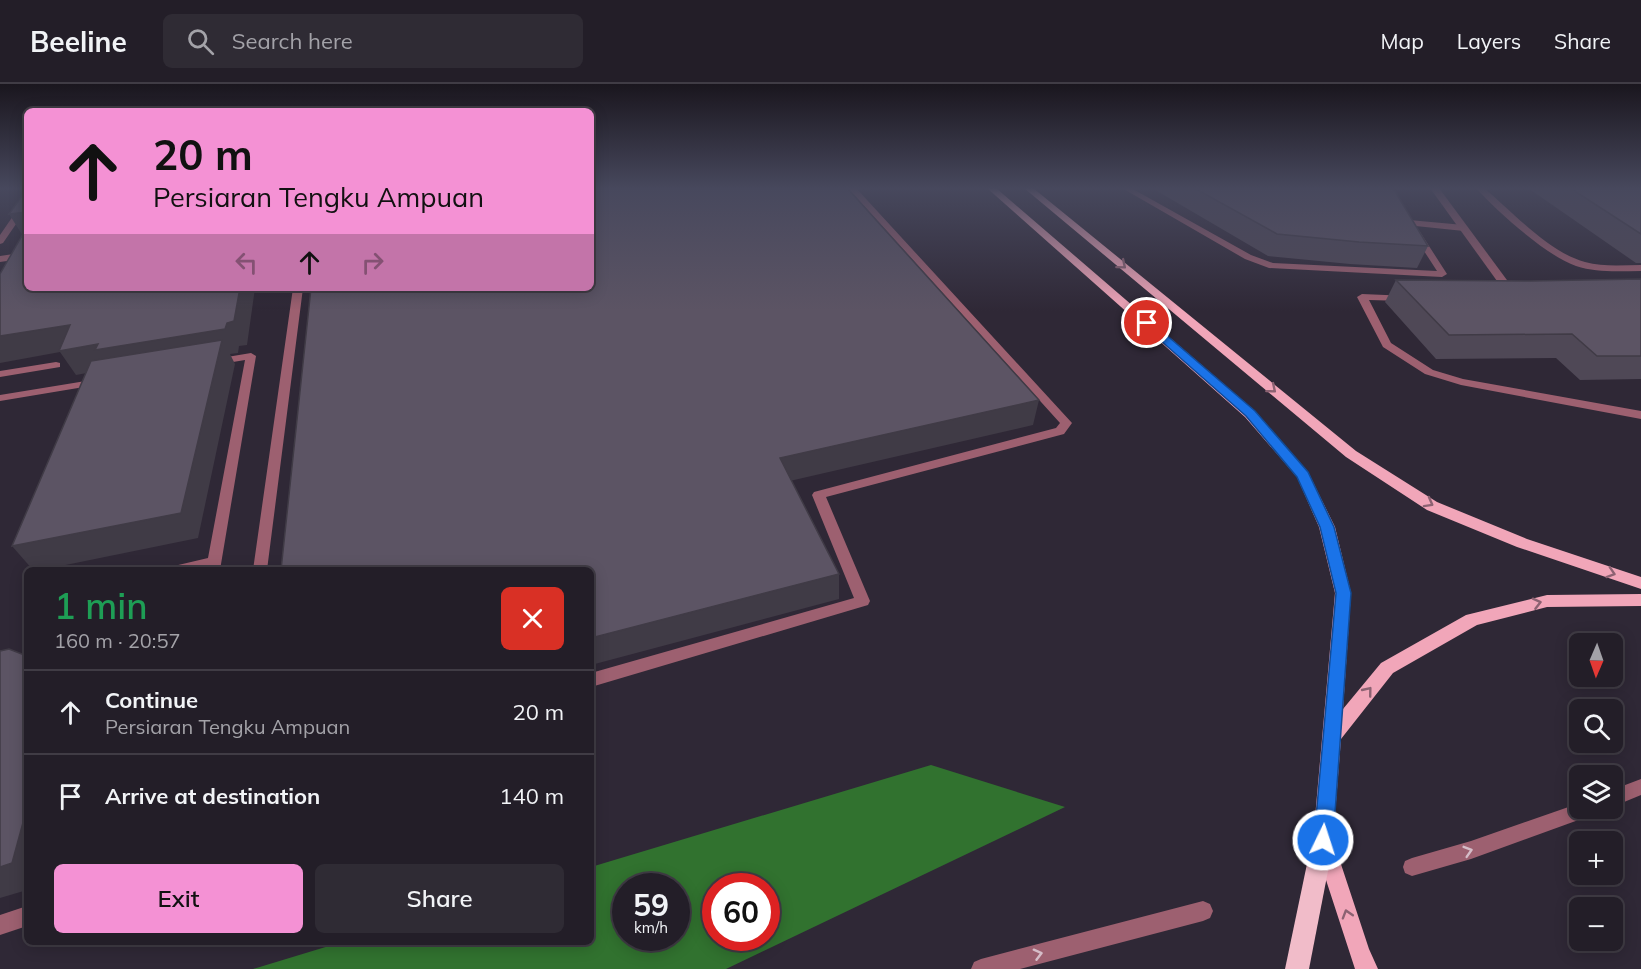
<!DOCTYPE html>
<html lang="en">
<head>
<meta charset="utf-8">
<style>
  :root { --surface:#231e28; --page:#2f2b34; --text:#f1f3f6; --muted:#a3a2a8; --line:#403c45; --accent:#f491d4 }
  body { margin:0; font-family:Mulish,sans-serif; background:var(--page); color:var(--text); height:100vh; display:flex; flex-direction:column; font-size:22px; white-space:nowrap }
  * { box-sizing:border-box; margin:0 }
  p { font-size:20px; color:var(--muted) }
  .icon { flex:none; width:33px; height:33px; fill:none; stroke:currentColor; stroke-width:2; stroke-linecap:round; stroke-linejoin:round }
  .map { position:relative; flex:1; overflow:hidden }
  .side { position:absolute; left:24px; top:483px; width:570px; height:378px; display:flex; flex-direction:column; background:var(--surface); border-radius:9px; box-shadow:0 3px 15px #0003,0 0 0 2px var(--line) }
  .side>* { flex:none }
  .guide { position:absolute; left:24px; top:24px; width:570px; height:183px; border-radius:9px; box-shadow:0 3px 15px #0003,0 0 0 2px var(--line); background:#f491d4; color:#111; overflow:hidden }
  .needle { width:39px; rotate:182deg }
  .buttons { position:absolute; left:1569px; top:549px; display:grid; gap:12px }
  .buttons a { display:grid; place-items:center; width:54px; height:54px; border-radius:9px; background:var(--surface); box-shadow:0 3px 15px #0003,0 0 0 2px var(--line); font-size:30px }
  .speed { position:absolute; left:612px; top:789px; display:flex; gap:12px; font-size:30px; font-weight:700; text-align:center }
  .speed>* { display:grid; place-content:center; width:78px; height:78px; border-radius:50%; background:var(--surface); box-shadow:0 3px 15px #0003,0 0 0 2px var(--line); line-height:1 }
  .speed small { font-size:15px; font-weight:400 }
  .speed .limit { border:9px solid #d22; background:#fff; color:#111 }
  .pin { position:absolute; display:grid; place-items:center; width:51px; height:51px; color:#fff; margin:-26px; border:3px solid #fff; border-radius:50%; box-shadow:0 2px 6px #0007 }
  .me { position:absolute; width:66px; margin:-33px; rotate:4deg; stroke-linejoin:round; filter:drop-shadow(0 0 4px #0008) }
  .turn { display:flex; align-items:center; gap:21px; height:126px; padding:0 30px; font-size:27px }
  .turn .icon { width:78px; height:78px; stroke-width:2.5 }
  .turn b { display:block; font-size:42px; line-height:51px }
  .lanes { display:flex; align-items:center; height:57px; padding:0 30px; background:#0003; justify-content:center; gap:30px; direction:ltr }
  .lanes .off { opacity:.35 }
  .round { display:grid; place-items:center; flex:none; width:63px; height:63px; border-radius:9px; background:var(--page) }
  .headline { display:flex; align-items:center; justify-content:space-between; height:102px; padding:0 30px }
  h1 { font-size:36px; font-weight:600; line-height:45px; color:#1e9e55 }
  .button { display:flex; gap:12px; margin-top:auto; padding:12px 30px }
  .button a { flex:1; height:69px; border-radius:9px; background:var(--accent); color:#111; font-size:24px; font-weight:600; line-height:69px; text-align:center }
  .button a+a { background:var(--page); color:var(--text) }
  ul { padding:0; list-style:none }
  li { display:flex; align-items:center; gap:18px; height:84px; padding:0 30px; border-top:2px solid var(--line) }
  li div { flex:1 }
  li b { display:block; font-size:22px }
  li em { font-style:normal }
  header { display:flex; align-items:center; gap:36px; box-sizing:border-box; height:84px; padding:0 30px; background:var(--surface); border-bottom:2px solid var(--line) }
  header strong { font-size:28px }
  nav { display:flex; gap:33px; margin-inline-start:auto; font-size:21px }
  .search { width:420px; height:54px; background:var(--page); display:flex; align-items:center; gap:15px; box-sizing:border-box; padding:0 21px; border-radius:9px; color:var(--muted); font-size:22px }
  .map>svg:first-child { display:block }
  .forest { fill:#31722f; fill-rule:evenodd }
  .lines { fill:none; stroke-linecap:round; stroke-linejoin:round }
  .service { fill:#9d6070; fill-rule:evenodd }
  .minor { fill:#9d6070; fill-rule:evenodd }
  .primary { fill:#f1a6b9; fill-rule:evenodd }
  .trunk { fill:#f1bcc9; fill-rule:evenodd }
  .wall { fill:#4f4856 }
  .shaded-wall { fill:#403b46 }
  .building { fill:#5c5464; stroke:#403b46; stroke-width:1.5 }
  .oneway { stroke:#8c6272 }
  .oneway2 { stroke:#d5bdc8 }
  .route { fill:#1a73e8; stroke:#114b97; stroke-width:1.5 }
</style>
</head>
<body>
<header>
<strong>Beeline</strong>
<div class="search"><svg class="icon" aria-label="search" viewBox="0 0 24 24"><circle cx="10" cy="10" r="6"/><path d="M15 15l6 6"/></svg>Search here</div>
<nav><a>Map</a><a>Layers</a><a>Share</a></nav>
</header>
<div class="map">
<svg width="1641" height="885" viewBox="0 0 1641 885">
  <rect width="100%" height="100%" fill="#2f2836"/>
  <path class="forest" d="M931,681L1065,723L726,885H253L342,858H591V783ZM626,802H676V854H626ZM766,802V854H716V802Z"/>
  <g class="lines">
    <path class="service" d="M848,104H856L1072,339L1064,350L826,413L870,517L868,521L591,603V589L854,514L812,411L814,408L1056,344L1060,339Z
      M1122,104H1131L1251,171L1273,179L1437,187L1413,150L1417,147L1420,148L1447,190L1442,193L1269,184L1245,175Z
      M1476,104H1484C1513,128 1548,168 1585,178C1603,183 1623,181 1641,181V187C1619,187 1597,189 1576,182C1545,171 1498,128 1476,104Z
      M27,115V124L3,159L0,160V151L24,116Z
      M1409,136L1464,141L1468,144L1464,147L1406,141L1405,139Z
      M27,168V174L0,178V172Z
      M293,204H303L267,486H253Z
      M1362,210L1409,212V216L1405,217L1369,216L1391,259L1433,286L1463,295L1641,327V335L1461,301L1425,290L1383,263L1357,213Z
      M251,269L256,272L220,486H172L174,482L208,474L245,276L215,281L210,278L215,275Z
      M56,278L60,279V283L0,293V287Z
      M98,295L104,298L102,300L0,317V311Z
      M1641,695V711L1612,723V706Z
      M1580,719V724H1598L1595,730L1471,775L1412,792L1405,789L1403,783L1405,777L1412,774L1471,757Z
      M1203,817L1210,820L1213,827L1210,834L1203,837L1020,885H971L974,878L981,875Z
      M27,822V842L0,851V831Z"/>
    <path class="minor" d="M1430,104H1439L1518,211V215H1510Z"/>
    <path class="primary" d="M987,104H996L1255,327L1308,388L1335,443L1351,509L1343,625L1381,579L1466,531L1547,511L1641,510V522L1547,523L1477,541L1393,589L1341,655L1333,756L1369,865L1378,885H1355L1313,756L1335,509L1319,443L1297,393L1245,333Z
      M1024,104H1033L1356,367L1437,418L1527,455L1641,493V505L1517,463L1427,426L1346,373Z"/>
    <path class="trunk" d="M1323,745L1331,748L1334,756L1309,885H1285L1312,756L1315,748Z"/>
  </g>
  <path class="wall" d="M1152,104H1393L1428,162L1417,184L1350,180L1268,172Z
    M1528,104H1641V179H1636Z
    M1641,195V295L1580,296L1556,274L1436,275L1385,218L1396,196L1530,197Z"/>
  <path class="shaded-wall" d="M27,128V151L23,152L9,130Z
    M240,204H255L247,261L239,262L238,269L230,270L235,280L198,454L41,486H33L12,462L108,285L76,291L60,268L0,279V252L70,241L227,239Z
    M1039,316L1033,341L781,399L780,374Z
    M839,490V515L591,581V554Z
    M27,724V806L0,814V783Z"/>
  <path class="building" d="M591,104H847L1039,316L780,374L839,490L591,554V486H281L311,204H591Z
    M1194,104H1393L1428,162L1359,158L1277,150Z
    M1570,104H1641V150Z
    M27,105V128L9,130Z
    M27,143V204H240L234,237L227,239L225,245L95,266L98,260L59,267L70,241L0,252V190Z
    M1641,195V272H1597L1572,250L1449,251L1396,196L1530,197Z
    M222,256L181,429L12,462L91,277Z
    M9,565L27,572V724L12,779L0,783V567Z"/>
  <defs><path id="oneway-chevron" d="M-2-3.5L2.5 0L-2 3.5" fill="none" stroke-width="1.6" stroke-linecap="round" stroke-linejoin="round" transform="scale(1.5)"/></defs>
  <g class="oneway">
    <use href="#oneway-chevron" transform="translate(1122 181) rotate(40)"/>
    <use href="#oneway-chevron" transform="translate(1272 305) rotate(40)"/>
    <use href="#oneway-chevron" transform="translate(1429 419) rotate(29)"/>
    <use href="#oneway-chevron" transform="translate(1611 489) rotate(18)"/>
    <use href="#oneway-chevron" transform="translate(1537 519) rotate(-14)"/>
    <use href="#oneway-chevron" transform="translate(1368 607) rotate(-51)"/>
    <use href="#oneway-chevron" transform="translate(1347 830) rotate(-107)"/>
  </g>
  <g class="oneway2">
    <use href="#oneway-chevron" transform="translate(1468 767) rotate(-17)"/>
    <use href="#oneway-chevron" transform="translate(1038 870) rotate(-15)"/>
  </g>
  <linearGradient id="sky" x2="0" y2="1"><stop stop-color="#1a161e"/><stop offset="0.46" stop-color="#47485d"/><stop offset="1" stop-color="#47485d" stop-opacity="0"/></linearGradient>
  <rect width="1641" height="227" fill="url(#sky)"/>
  <path class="route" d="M1143,237H1150L1255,327L1308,388L1334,443L1351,509L1333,756L1330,762L1323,764L1317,762L1314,756L1336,509L1320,443L1297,393L1246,332L1143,241Z"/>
</svg>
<div class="buttons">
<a><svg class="needle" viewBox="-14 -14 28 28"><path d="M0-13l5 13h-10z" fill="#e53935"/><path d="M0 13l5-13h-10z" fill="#a3a2a8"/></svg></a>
<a><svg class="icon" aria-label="search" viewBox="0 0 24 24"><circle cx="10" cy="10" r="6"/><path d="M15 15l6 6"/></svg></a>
<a><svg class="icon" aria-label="layers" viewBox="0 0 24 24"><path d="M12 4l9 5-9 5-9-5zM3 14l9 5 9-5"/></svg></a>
<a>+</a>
<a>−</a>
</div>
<div class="speed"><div>59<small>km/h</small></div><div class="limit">60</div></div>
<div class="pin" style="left:1147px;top:239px;background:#d93025"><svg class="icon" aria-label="arrive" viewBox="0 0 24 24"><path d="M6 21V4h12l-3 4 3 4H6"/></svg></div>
<svg class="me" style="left:1323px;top:756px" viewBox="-20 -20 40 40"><circle r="17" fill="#1a73e8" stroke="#fff" stroke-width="3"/><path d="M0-11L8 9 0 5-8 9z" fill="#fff"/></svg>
<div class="guide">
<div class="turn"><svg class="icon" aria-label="ahead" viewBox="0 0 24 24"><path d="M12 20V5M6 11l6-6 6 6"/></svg><div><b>20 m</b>Persiaran Tengku Ampuan</div></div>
<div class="lanes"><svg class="icon off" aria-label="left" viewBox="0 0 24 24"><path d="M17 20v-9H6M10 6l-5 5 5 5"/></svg><svg class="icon" aria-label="ahead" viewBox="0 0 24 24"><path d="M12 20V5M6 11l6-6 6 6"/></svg><svg class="icon off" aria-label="right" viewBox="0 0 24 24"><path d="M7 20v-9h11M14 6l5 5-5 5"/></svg></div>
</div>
<section class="side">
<div class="headline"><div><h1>1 min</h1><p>160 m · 20:57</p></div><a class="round" style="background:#d93025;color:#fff"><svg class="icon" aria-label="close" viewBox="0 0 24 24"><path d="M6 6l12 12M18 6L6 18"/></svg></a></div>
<ul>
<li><svg class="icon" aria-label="ahead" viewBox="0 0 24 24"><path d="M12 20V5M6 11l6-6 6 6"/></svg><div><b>Continue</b><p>Persiaran Tengku Ampuan</p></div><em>20 m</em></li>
<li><svg class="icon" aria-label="arrive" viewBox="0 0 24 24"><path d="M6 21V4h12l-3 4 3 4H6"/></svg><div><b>Arrive at destination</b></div><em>140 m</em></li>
</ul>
<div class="button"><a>Exit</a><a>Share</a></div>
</section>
</div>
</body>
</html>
